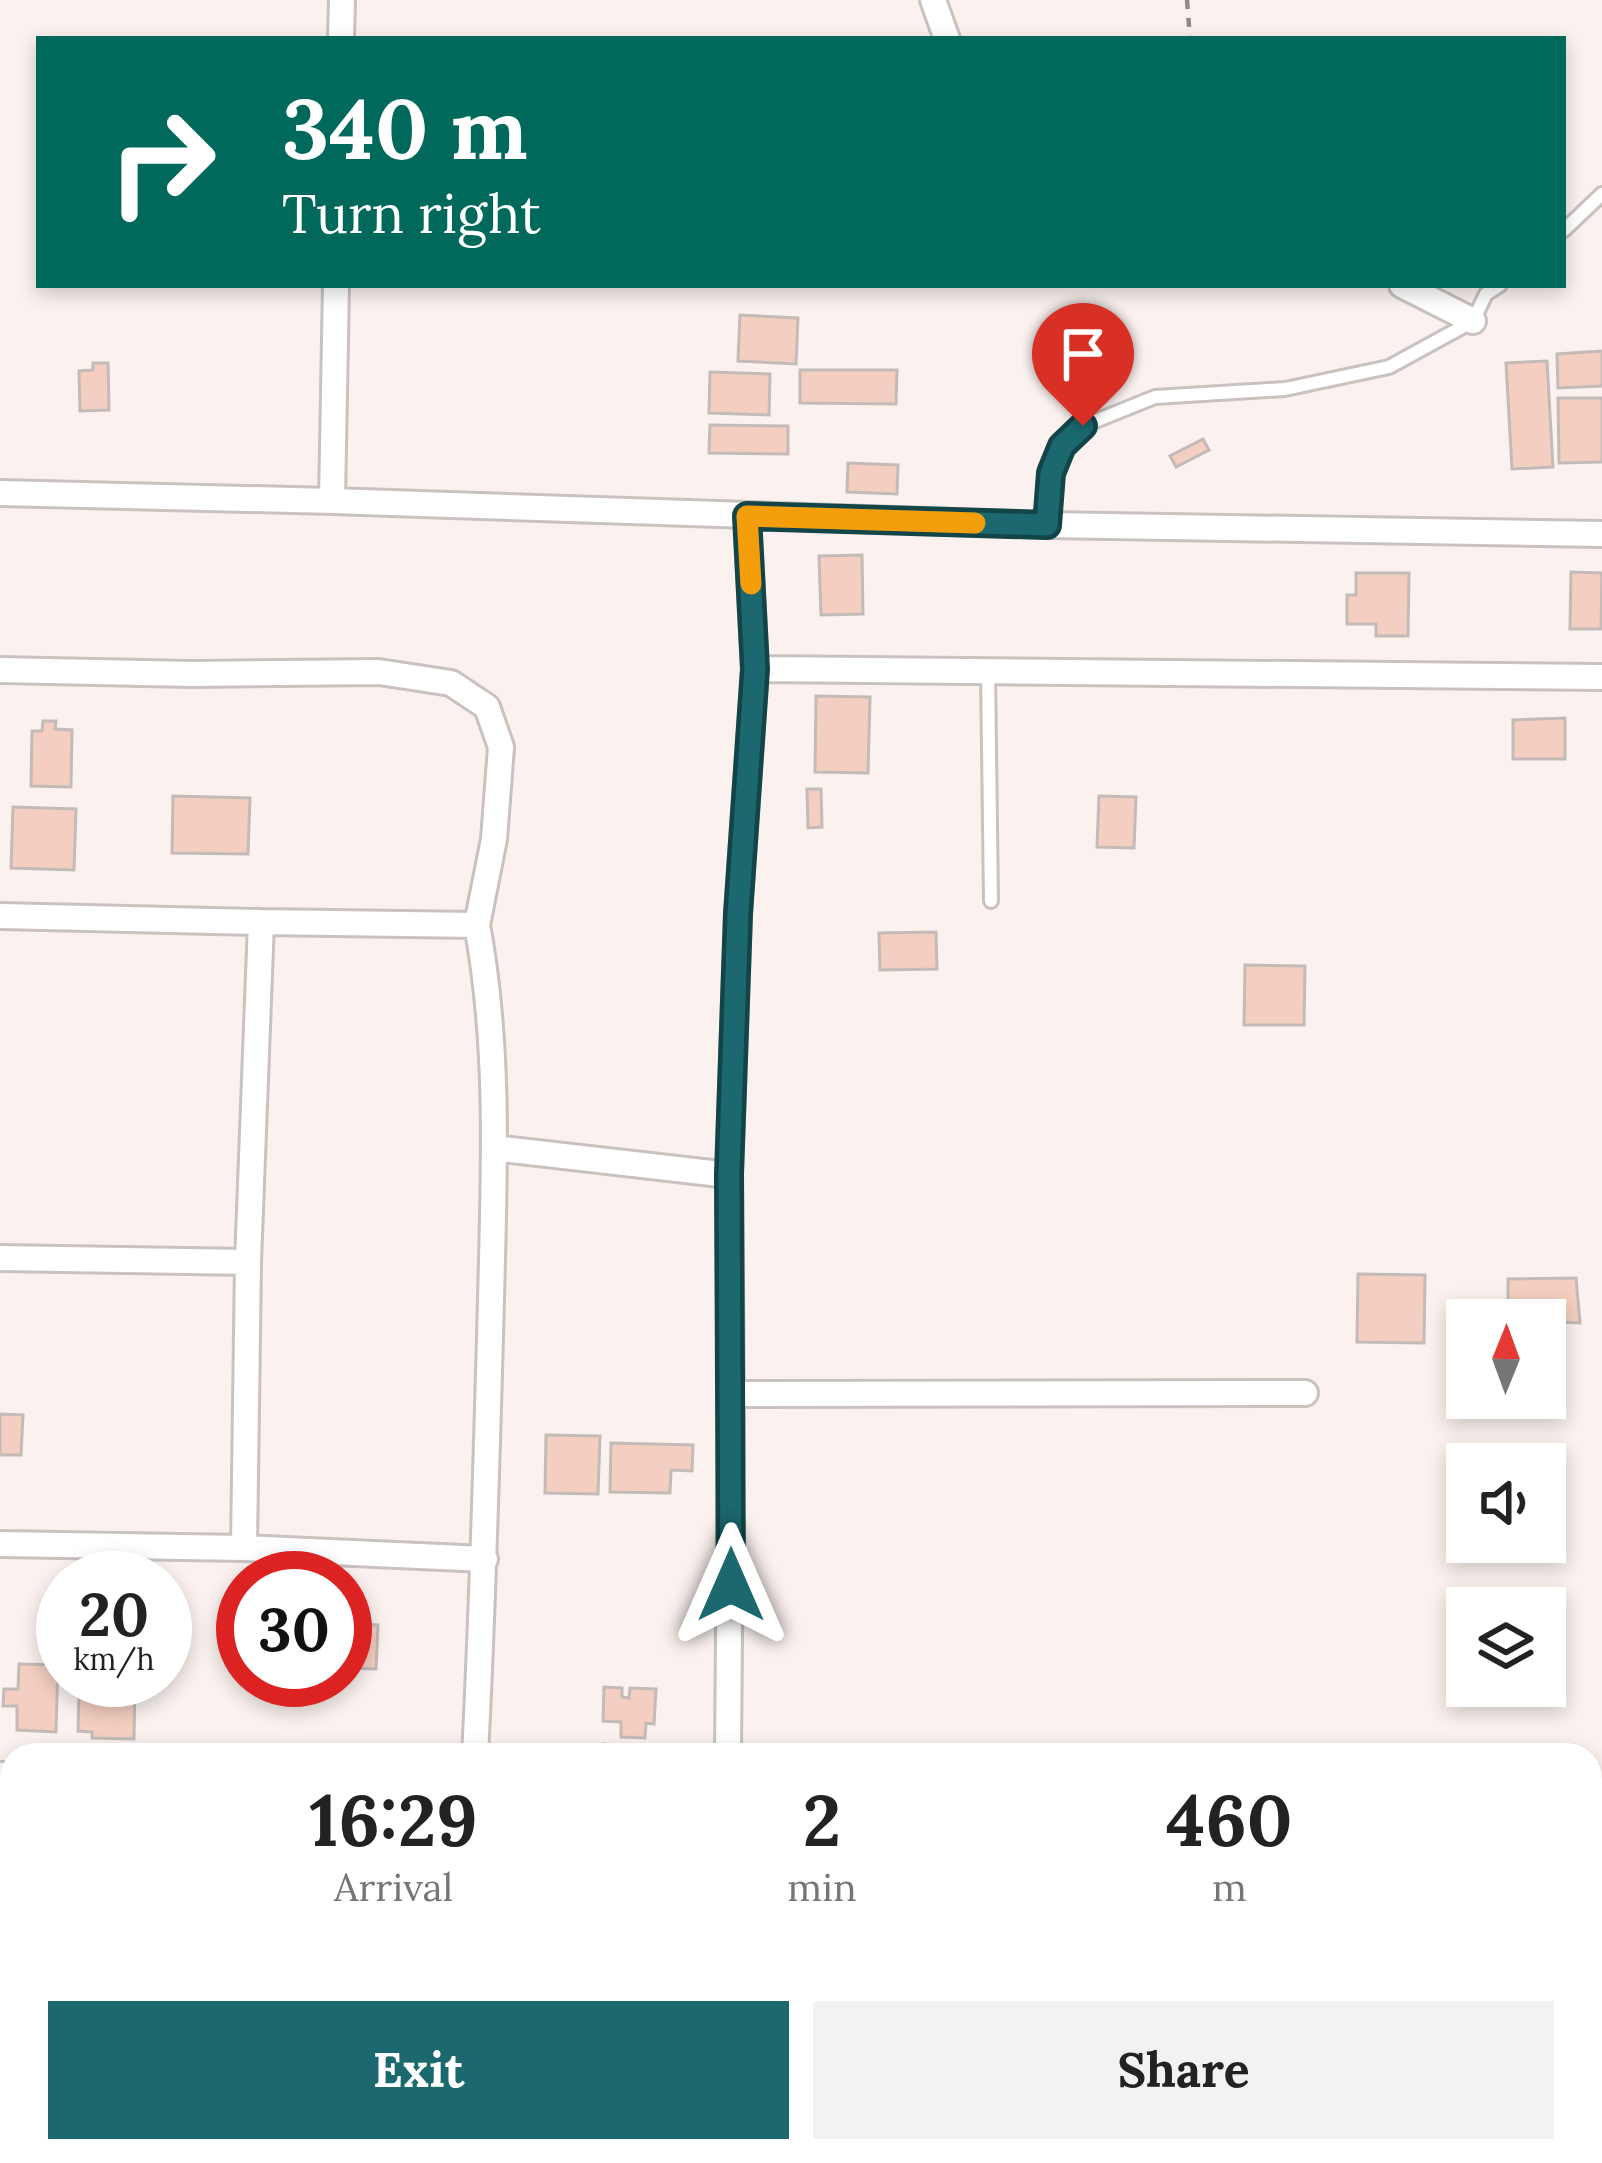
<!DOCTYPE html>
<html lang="en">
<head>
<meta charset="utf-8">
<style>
  :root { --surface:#fff; --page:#f2f2f2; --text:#222; --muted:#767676; --accent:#1b686e }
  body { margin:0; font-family:Lora,serif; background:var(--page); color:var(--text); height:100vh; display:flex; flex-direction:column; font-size:45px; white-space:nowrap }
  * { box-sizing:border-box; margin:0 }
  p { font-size:39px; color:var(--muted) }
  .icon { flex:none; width:66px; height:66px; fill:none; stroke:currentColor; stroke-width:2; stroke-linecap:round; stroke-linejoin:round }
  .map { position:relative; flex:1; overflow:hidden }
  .side { position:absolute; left:0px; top:1743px; width:1602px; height:420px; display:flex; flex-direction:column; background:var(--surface); border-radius:36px 36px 0 0; box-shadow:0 6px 18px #0003 }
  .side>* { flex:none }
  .banner { position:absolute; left:36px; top:36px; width:1530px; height:252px; border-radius:0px; box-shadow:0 6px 18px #0003; background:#00695c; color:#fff; overflow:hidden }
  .needle { width:78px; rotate:1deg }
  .buttons { position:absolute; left:1446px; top:1299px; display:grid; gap:24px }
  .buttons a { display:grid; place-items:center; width:120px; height:120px; border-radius:0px; background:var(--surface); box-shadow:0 6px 18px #0003; font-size:60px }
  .speed { position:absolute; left:36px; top:1551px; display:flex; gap:24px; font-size:60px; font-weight:700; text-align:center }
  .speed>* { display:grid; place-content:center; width:156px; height:156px; border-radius:50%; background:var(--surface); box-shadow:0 6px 18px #0003; line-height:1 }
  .speed small { font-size:30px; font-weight:400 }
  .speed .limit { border:18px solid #d22; background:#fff; color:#111 }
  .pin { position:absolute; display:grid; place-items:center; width:102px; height:102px; color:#fff; margin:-123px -51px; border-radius:50% 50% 50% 0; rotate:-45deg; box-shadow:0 0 12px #0007 }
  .pin .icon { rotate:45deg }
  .me { position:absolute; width:132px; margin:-66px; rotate:0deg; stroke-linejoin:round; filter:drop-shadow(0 0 9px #0008) }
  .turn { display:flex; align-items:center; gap:42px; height:252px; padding:0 48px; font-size:54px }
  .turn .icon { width:156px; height:156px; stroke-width:2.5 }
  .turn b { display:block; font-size:84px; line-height:102px }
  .eta { display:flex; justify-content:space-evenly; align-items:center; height:204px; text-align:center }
  .eta b { font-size:72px; font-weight:700; line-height:84px }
  .button { display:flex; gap:24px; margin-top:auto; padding:24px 48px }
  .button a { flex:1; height:138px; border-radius:0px; background:var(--accent); color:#fff; font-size:48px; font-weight:700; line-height:138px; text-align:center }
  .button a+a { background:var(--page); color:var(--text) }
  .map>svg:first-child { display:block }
  .building { fill:#f4cfc1; stroke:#c3bbb8; stroke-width:3 }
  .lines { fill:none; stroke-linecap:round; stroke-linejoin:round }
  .lane-casing { stroke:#c9c2bf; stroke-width:18 }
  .street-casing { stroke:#c9c2bf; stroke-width:30 }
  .path { stroke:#908a88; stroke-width:4.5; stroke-dasharray:9 9; stroke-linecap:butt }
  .lane { stroke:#fff; stroke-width:12 }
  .street { stroke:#fff; stroke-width:24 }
  .route-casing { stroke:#124448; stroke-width:30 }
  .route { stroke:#1b686e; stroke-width:21 }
  .slow { stroke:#f59e0b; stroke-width:21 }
</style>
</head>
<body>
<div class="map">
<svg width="1602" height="2163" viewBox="0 0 1602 2163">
  <rect width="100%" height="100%" fill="#fbf2ef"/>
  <path class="building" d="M740,315L798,318L796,364L738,361Z
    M1602,351V386L1558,388L1557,354Z
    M1547,361L1553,467L1512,469L1506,363Z
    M93,363H108L109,410L80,411L79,371L93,370Z
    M800,370H897L896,404L800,403Z
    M710,372L770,374L769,415L709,413Z
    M1558,398H1602V462L1559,463Z
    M710,425L788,426V454L709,453Z
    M1203,439L1209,450L1176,467L1170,456Z
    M848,463L898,465L897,494L847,492Z
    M862,555L863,614L821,615L819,556Z
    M1571,572L1602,573L1601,629H1570Z
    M1356,573H1409L1408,636H1376V624H1347V595H1356Z
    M816,696L870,697L868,773L815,772Z
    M1565,718V759H1513V720Z
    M43,721H56L55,729L72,730L71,787L31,786L32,731H42Z
    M807,789H821L822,827L808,828Z
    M173,796L250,798L248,854L172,853Z
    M1099,796L1136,797L1134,848L1097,847Z
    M13,807L76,809L74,870L11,868Z
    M936,932L937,969L880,970L879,933Z
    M1245,965L1305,966L1304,1025H1244Z
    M1358,1274L1425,1275L1424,1343L1357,1342Z
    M1576,1278L1580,1323L1508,1320V1279Z
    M0,1414L23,1415L21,1455H0Z
    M546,1435L600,1436L598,1494L545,1493Z
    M611,1443L693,1445L692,1471L671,1470L670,1493L610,1492Z
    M345,1613H356V1624L378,1625L376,1669L345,1668Z
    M19,1664L58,1665L56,1732L17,1730V1706H3L4,1689H18Z
    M92,1680H135L134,1739L92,1738V1732L78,1731L79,1695H91Z
    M604,1687L622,1688V1697L629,1698L630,1688L656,1689L654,1724L646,1723L645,1738L621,1737V1722L603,1721Z
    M603,1744L644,1747L643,1755H602Z
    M1590,2126H1602V2163H1580V2151H1590Z
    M73,2151H146V2163H72Z"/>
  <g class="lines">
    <defs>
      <path id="lane" d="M1563,231L1602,194
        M1047,525L1051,473L1062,447L1083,426L1155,397L1285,389L1389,367L1473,321L1486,294L1500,285
        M988,672L991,901"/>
      <path id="street" d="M933,0L947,39
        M341,39L342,0
        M1402,285L1473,321
        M0,493L332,501L1047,525L1602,534
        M332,501L336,285
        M747,516L755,669L1602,677
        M0,670L191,674L379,672L451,683L487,707L501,747L494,839L477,925
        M0,916L261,922
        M494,1148L729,1175
        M0,1258L248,1262
        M731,1394L1305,1393
        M0,1544L244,1548L485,1559
        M244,1548L248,1262L261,922L477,925C500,1048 494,1174 491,1299C487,1451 483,1603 475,1755
        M728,1755L731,1394L729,1175L738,913L755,669
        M0,1775H12
        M0,2026H12
        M1590,2069H1602
        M177,2163L178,2151
        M424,2163V2151
        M1454,2163L1457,2151"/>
    </defs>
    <use href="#lane" class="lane-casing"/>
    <use href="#street" class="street-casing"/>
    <path class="path" d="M1187,0L1190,39"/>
    <use href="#lane" class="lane"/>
    <use href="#street" class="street"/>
  </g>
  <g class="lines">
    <defs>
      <path id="route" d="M731,1585L729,1174L738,914L755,669L747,516L1047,525L1051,473L1062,446L1083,426"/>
    </defs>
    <use href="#route" class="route-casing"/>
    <use href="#route" class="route"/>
    <path class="slow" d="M751,584L747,516L975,523"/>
  </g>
</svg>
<div class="buttons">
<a><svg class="needle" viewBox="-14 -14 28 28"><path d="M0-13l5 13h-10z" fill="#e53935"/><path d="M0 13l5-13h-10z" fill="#767676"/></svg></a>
<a><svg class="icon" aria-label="sound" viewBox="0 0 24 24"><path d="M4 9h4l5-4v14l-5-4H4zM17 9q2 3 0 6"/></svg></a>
<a><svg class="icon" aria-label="layers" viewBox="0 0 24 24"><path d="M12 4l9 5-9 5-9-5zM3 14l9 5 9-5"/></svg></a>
</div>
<div class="speed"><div>20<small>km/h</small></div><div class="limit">30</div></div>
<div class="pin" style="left:1083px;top:426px;background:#d93025"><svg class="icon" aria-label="arrive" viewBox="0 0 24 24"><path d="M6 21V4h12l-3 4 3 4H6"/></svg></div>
<svg class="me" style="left:731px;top:1585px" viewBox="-20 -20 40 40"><path d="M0-17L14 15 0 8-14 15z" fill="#1b686e" stroke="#fff" stroke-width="4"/></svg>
<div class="banner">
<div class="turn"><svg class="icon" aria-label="right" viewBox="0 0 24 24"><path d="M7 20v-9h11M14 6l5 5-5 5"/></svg><div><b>340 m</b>Turn right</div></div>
</div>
<section class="side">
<div class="eta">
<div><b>16:29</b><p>Arrival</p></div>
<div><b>2</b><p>min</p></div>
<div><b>460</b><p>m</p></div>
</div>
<div class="button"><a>Exit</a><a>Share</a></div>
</section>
</div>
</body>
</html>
